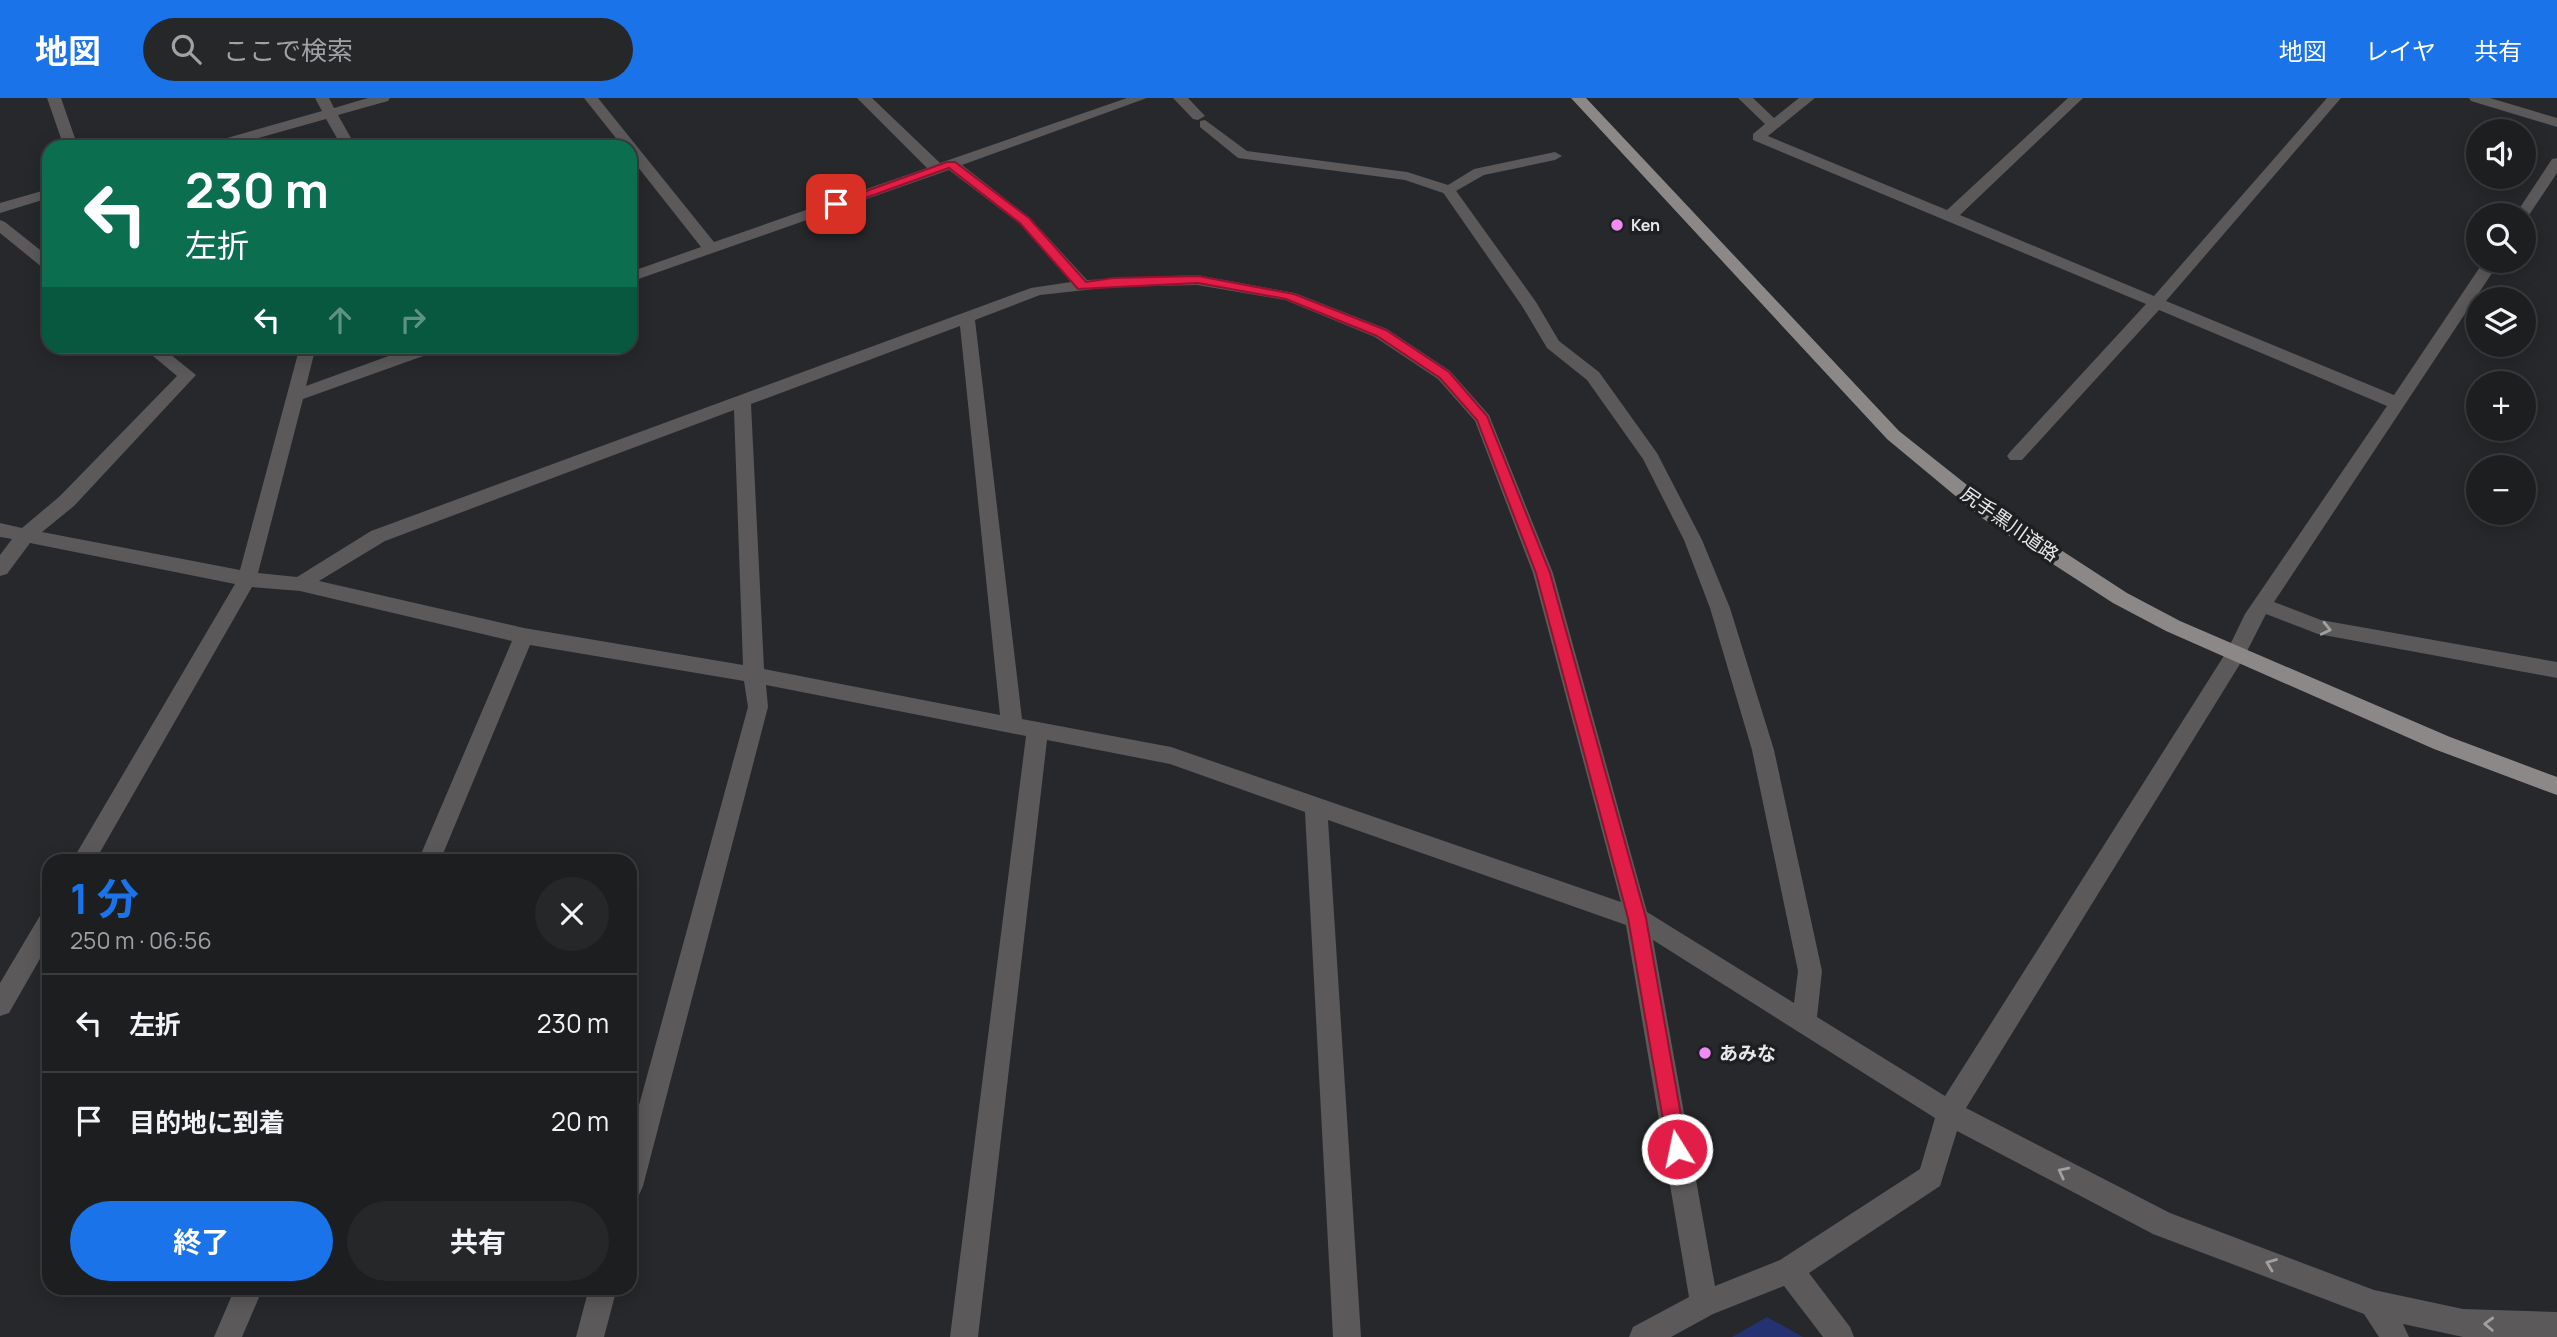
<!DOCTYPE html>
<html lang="ja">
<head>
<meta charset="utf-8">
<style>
  :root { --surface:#1d1e20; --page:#252729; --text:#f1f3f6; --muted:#a0a2a5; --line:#3b3c3e; --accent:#1a73e8 }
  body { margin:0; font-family:Manrope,"Noto Sans JP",sans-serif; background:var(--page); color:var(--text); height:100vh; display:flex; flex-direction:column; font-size:26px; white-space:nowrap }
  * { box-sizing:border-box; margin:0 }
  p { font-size:23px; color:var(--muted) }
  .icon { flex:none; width:38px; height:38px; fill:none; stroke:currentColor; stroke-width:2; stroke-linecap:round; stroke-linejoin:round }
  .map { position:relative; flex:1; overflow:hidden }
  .drawer { position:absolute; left:42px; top:756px; width:595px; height:441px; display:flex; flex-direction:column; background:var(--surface); border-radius:21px; box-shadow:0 4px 18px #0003,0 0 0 2px var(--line) }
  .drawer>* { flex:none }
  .top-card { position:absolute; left:42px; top:42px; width:595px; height:214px; border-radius:21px; box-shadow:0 4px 18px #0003,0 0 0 2px var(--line); background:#0b6e4f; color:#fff; overflow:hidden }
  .tools { position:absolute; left:2466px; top:21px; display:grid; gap:14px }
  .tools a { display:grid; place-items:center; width:70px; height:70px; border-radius:50%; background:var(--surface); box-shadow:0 4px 18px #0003,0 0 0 2px var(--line); font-size:35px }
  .pin { position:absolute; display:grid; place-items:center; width:60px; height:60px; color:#fff; margin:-30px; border-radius:14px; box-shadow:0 4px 10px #0006 }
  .me { position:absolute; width:77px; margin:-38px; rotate:350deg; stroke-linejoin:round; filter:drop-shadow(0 0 5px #0008) }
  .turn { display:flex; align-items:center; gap:24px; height:147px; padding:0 28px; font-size:32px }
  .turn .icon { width:91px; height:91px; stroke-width:2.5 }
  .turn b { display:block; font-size:49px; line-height:60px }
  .lanes { display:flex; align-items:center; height:66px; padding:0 28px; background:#0003; justify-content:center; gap:35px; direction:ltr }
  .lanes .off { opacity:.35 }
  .round { display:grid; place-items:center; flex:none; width:74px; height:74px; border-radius:37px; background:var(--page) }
  .summary { display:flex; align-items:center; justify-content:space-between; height:119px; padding:0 28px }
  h1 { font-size:42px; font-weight:700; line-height:52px; color:var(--accent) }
  .button { display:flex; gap:14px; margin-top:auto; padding:14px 28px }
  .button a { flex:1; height:80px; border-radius:42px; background:var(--accent); color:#fff; font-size:28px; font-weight:700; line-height:80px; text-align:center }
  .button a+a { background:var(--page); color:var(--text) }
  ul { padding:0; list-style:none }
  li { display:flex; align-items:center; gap:21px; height:98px; padding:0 28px; border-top:2px solid var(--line) }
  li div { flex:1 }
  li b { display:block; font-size:26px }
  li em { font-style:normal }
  header { display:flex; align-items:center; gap:42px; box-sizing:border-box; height:98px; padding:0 35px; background:var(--accent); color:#fff }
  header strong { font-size:33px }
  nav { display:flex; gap:38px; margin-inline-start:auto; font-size:24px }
  .search { width:490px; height:63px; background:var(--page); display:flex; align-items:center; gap:18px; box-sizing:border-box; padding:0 24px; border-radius:38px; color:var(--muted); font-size:26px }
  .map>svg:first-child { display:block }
  .green { fill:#253272 }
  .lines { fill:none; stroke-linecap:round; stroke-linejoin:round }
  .service { fill:#5b5959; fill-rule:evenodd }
  .minor { fill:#5b5959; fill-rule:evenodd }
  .primary { fill:#8c8888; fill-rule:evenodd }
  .oneway { stroke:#a1a0a1 }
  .route { fill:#e11d48; stroke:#92132f; stroke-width:2 }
  .poi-dot { fill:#f18af4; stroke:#1e1f21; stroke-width:2.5 }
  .labels { text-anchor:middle; stroke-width:7; stroke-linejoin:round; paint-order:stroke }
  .far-poi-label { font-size:16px; font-weight:bold; fill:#e7e8e9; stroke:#1e1f21; text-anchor:start }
  .street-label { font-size:19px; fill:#e7e8e9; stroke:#1e1f21 }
  .poi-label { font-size:19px; font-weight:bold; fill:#e7e8e9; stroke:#1e1f21; text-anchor:start }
</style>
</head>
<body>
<header>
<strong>地図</strong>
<div class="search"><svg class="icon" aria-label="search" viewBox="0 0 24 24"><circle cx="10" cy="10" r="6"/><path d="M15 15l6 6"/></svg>ここで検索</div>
<nav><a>地図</a><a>レイヤ</a><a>共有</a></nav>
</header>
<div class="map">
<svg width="2557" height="1239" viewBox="0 0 2557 1239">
  <rect width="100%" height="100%" fill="#27282b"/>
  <path class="green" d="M1767,1219L1803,1239H1732Z"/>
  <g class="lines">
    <path class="service" d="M1173,0H1188L1205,18L1198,22L1193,21Z
      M1205,22L1247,53L1407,74L1448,87L1474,71L1555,54L1562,58L1555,62L1484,77L1449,97L1405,82L1238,60L1200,29V23Z"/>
    <path class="minor" d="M47,0H61L78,49H64Z
      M315,0H329L334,10L368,0H390L388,3L338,17L356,49H342L326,21L227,49H204L206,46L322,13Z
      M584,0H598L714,144L927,70L857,0H872L940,65L1127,0H1147L962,67L1030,120L1087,182L1197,177L1295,195L1387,231L1450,273L1489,317L1553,475L1647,814L1794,905L1798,873L1752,652L1710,510L1684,442L1643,361L1587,282L1547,250L1522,208L1442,93L1449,89L1454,90L1536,204L1559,243L1599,274L1657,355L1702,442L1730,510L1774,652L1822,873L1817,919L1945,998L2227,553L2245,516L2387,308L2159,212L2022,362H2010L2007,358L2010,354L2146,206L1753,42V36L1765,26L1738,0H1753L1774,20L1799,0H1815L1768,38L1947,112L2068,0H2083L1960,117L2154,198L2327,0H2341L2166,203L2394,297L2484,163H2500L2274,504L2321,522L2557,564V580L2318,536L2266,516L2243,561L1966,1010L2170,1115L2374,1192L2463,1211L2557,1214V1239H2463L2403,1226L2409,1239H2379L2364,1216L2153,1136L1957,1033L1940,1088L1809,1175L1850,1229L1854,1239H1823L1784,1188L1713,1216L1671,1239H1629L1633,1229L1689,1199L1626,827L1328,722L1361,1239H1333L1305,714L1170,666L1047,642L978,1239H950L1026,638L766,587L768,609L643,1088L639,1097L630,1101V1040L748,609L744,583L530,547L440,763H418L512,543L300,493L252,489L95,763H72L235,486L30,445L7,476L0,478V457L12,441L0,439V425L22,430L60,398L177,278L141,248H160L196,277L74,408L42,434L240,472L300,248H316L306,288L416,248H442L440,252L303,301L258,475L297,479L371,433L1031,190L1071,184L1020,126L949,72L630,184V174L701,149L630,59V49H623ZM1197,187L1285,202L1375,239L1438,281L1475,323L1533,475L1621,804L1171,649L1022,621L975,222L1040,197L1113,189ZM960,228L1000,617L764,571L751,306ZM734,312L743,567L524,530L319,483L385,443ZM1653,842L1935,1020L1920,1071L1780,1162L1715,1188Z
      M2469,0H2490L2557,20V29L2471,3Z
      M2557,60V75L2527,120L2515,117L2552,61Z
      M49,91V100L0,115V105Z
      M0,122L5,124L49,159V172L43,170L0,135Z
      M49,813V845L9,915L0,918V885L41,816Z
      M235,1190H263L242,1239H214Z
      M589,1190H617L604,1239H576Z"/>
    <path class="primary" d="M1571,0H1586L1899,333L1996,410L2127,495L2180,523L2450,639L2557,679V697L2434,651L2166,533L2113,505L1982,420L1887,341Z"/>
  </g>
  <defs><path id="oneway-chevron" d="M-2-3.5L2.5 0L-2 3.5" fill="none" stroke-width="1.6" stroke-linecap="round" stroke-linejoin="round" transform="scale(1.75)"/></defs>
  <g class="oneway">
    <use href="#oneway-chevron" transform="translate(2326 531) rotate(13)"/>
    <use href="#oneway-chevron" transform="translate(2063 1074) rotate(-153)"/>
    <use href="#oneway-chevron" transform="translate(2271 1166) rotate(-159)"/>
    <use href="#oneway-chevron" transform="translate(2489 1226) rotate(-178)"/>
  </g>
  <path class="route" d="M947,64H955L1029,120L1086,184L1113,180L1198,178L1294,196L1386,232L1449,274L1487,318L1550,475L1646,820L1687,1051L1684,1058L1677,1061L1670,1058L1668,1051L1628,820L1536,475L1477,322L1440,280L1377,238L1286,201L1198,185L1078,191L1020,125L949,70L840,109L830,106Z"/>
  <g class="poi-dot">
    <circle cx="1617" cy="127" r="7"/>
    <circle cx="1705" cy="955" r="7"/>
  </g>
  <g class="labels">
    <g class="far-poi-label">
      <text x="1631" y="133">Ken</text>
    </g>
    <g class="street-label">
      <text transform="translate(2010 426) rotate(35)" y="7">尻手黒川道路</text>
    </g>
    <g class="poi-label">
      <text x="1719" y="962">あみな</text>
    </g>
  </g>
</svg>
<div class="tools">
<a><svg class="icon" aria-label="sound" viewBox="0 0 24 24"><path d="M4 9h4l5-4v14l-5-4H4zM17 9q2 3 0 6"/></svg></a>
<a><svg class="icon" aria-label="search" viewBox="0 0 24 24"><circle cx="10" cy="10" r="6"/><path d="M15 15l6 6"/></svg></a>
<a><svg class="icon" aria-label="layers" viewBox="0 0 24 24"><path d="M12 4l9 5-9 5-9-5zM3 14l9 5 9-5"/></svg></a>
<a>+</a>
<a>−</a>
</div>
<div class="pin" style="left:836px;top:106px;background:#d93025"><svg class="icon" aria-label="arrive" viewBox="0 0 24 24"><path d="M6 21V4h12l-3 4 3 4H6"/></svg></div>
<svg class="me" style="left:1677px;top:1051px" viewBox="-20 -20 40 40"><circle r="17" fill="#e11d48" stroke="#fff" stroke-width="3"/><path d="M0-11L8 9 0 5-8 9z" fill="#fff"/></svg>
<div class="top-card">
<div class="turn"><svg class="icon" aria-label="left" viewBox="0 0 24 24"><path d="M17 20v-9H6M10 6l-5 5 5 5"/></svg><div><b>230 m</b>左折</div></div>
<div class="lanes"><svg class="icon" aria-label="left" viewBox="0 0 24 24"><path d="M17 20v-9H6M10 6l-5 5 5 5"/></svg><svg class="icon off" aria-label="ahead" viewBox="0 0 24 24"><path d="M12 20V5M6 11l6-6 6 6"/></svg><svg class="icon off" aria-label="right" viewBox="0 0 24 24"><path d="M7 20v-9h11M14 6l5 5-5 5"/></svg></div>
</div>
<section class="drawer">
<div class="summary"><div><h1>1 分</h1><p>250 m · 06:56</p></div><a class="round"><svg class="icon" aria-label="close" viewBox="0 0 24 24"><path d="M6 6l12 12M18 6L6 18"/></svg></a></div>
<ul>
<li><svg class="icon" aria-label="left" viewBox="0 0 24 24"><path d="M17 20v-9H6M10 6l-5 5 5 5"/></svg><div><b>左折</b></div><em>230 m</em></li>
<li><svg class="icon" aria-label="arrive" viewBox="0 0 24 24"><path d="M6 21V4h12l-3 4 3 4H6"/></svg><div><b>目的地に到着</b></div><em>20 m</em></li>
</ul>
<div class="button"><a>終了</a><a>共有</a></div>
</section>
</div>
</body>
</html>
